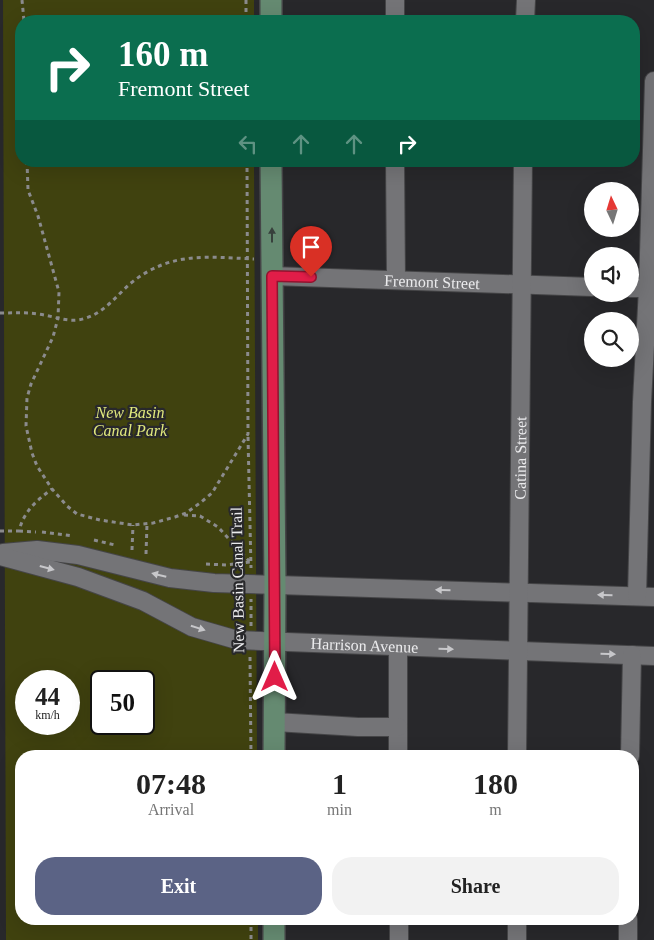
<!DOCTYPE html>
<html lang="en">
<head>
<meta charset="utf-8">
<style>
  :root { --surface:#fff; --page:#f2f2f2; --text:#222; --muted:#767676; --accent:#5b6385 }
  body { margin:0; font-family:"Times New Roman",serif; background:var(--page); color:var(--text); height:100vh; display:flex; flex-direction:column; font-size:19px; white-space:nowrap }
  * { box-sizing:border-box; margin:0 }
  p { font-size:16px; color:var(--muted) }
  .icon { flex:none; width:28px; height:28px; fill:none; stroke:currentColor; stroke-width:2; stroke-linecap:round; stroke-linejoin:round }
  .map { position:relative; flex:1; overflow:hidden }
  .drawer { position:absolute; left:15px; top:750px; width:624px; height:175px; display:flex; flex-direction:column; background:var(--surface); border-radius:20px; box-shadow:0 5px 20px #0002 }
  .drawer>* { flex:none }
  .banner { position:absolute; left:15px; top:15px; width:625px; height:152px; border-radius:20px; box-shadow:0 5px 20px #0002; background:#0b6e4f; color:#fff; overflow:hidden }
  .needle { width:32px; rotate:356deg }
  .buttons { position:absolute; left:584px; top:182px; display:grid; gap:10px }
  .buttons a { display:grid; place-items:center; width:55px; height:55px; border-radius:50%; background:var(--surface); box-shadow:0 5px 20px #0002; font-size:25px }
  .speed { position:absolute; left:15px; top:670px; display:flex; gap:10px; font-size:25px; font-weight:700; text-align:center }
  .speed>* { display:grid; place-content:center; width:65px; height:65px; border-radius:50%; background:var(--surface); box-shadow:0 5px 20px #0002; line-height:1 }
  .speed small { font-size:12px; font-weight:400 }
  .speed .limit { border:2px solid #111; border-radius:8px; background:#fff; color:#111 }
  .pin { position:absolute; display:grid; place-items:center; width:42px; height:42px; color:#fff; margin:-51px -21px; border-radius:50% 50% 50% 0; rotate:-45deg; box-shadow:0 0 5px #0007 }
  .pin .icon { rotate:45deg }
  .me { position:absolute; width:55px; margin:-28px; rotate:0deg; stroke-linejoin:round; filter:drop-shadow(0 0 4px #0008) }
  .turn { display:flex; align-items:center; gap:18px; height:105px; padding:0 20px; font-size:22px }
  .turn .icon { width:65px; height:65px; stroke-width:2.5 }
  .turn b { display:block; font-size:35px; line-height:42px }
  .lanes { display:flex; align-items:center; height:48px; padding:0 20px; background:#0003; justify-content:center; gap:25px; direction:ltr }
  .lanes .off { opacity:.35 }
  .eta { display:flex; justify-content:space-evenly; align-items:center; height:85px; text-align:center }
  .eta b { font-size:30px; font-weight:700; line-height:35px }
  .action { display:flex; gap:10px; margin-top:auto; padding:10px 20px }
  .action a { flex:1; height:58px; border-radius:20px; background:var(--accent); color:#fff; font-size:20px; font-weight:700; line-height:58px; text-align:center }
  .action a+a { background:var(--page); color:var(--text) }
  .map>svg:first-child { display:block }
  .green { fill:#40420f; fill-rule:evenodd }
  .lines { fill:none; stroke-linecap:round; stroke-linejoin:round }
  .minor-casing { stroke:#454547; stroke-width:20 }
  .major-casing { stroke:#454547; stroke-width:24 }
  .path { stroke:#8b8b8d; stroke-width:3; stroke-dasharray:4 4; stroke-linecap:butt }
  .minor { stroke:#747477; stroke-width:18 }
  .major { stroke:#658a71; stroke-width:21 }
  .oneway { fill:#37403c }
  .oneway2 { fill:#c7c7ca }
  .route-casing { stroke:#92132f; stroke-width:12 }
  .route { stroke:#e11d48; stroke-width:9 }
  .labels { text-anchor:middle; stroke-width:4.5; stroke-linejoin:round; paint-order:stroke }
  .street-label { font-size:16px; fill:#ebebed; stroke:#28282b }
  .park-label { font-size:16px; font-style:italic; fill:#e0e87d; stroke:#28282b }
</style>
</head>
<body>
<div class="map">
<svg width="654" height="940" viewBox="0 0 654 940">
  <rect width="100%" height="100%" fill="#28282b"/>
  <path class="green" d="M3,0H254V21H21V161H254L257,756H21V919H258V940H6ZM26,681H69V724H26ZM101,681H144V724H101Z"/>
  <g class="lines">
    <defs>
      <g id="minor">
        <path d="M395,21V0"/>
        <path d="M525,21L526,0"/>
        <path d="M395,161L396,280"/>
        <path id="s1" d="M272,276L592,287"/>
        <path d="M630,288H654"/>
        <path d="M3,553L37,550L78,555L170,578L214,583L654,597"/>
        <path id="s2" d="M0,556L78,577L143,601L192,627L237,640L654,656"/>
        <path d="M637,596L642,402L648,288L654,81"/>
        <path d="M398,647V756"/>
        <path d="M275,722L358,727H398"/>
        <path id="s3" d="M517,756L523,161"/>
        <path d="M630,756L632,655"/>
        <path d="M399,919V940"/>
        <path d="M517,919V940"/>
        <path d="M628,940V919"/>
      </g>
      <path id="major" d="M271,0V21
        M271,161L275,584L274,756
        M274,940V919"/>
    </defs>
    <use href="#minor" class="minor-casing"/>
    <use href="#major" class="major-casing"/>
    <path class="path" d="M22,0L24,21
      M246,0V21
      M27,161L28,190L38,216L59,292L58,318L53,337L31,384L27,398L26,426L32,453L37,466L52,489L67,506L77,514L100,520L133,525L153,523L175,517L186,513L200,503L212,493L248,434L247,161
      M0,313C13,313 25,312 38,314C55,316 69,324 86,318C105,312 117,295 131,283C171,251 207,257 254,259
      M248,437L251,568
      M184,515L200,516L218,527L250,562
      M0,531H19C24,511 36,501 52,489
      M19,531L36,532
      M42,532L73,536
      M94,540L115,545
      M132,550L133,525
      M146,554L147,524
      M206,564L226,565L250,562
      M251,626V599
      M250,657L251,756
      M251,919V940"/>
    <use href="#minor" class="minor"/>
    <use href="#major" class="major"/>
  </g>
  <defs><path id="oneway-solid" d="M-6-.8H1V-3.2L6.5 0L1 3.2V.8H-6Z" transform="scale(1.25)"/></defs>
  <use class="oneway" href="#oneway-solid" transform="translate(272 235) rotate(-90)"/>
  <g class="oneway2">
    <use href="#oneway-solid" transform="translate(47 568) rotate(15)"/>
    <use href="#oneway-solid" transform="translate(159 575) rotate(-166)"/>
    <use href="#oneway-solid" transform="translate(443 590) rotate(-178)"/>
    <use href="#oneway-solid" transform="translate(605 595) rotate(-178)"/>
    <use href="#oneway-solid" transform="translate(198 628) rotate(18)"/>
    <use href="#oneway-solid" transform="translate(446 649) rotate(2)"/>
    <use href="#oneway-solid" transform="translate(608 654) rotate(2)"/>
  </g>
  <g class="lines">
    <defs>
      <path id="route" d="M275,677L272,276L311,277"/>
    </defs>
    <use href="#route" class="route-casing"/>
    <use href="#route" class="route"/>
  </g>
  <g class="labels">
    <g class="street-label">
      <text dy="6" stroke="none"><textPath href="#s1" startOffset="160">Fremont Street</textPath></text>
      <text dy="6" stroke="none"><textPath href="#s3" startOffset="298">Catina Street</textPath></text>
      <text transform="translate(237 580) rotate(-91)" y="6">New Basin Canal Trail</text>
      <text dy="6" stroke="none"><textPath href="#s2" startOffset="380">Harrison Avenue</textPath></text>
    </g>
    <g class="park-label">
      <text x="130" y="418">New Basin<tspan x="130" dy="18">Canal Park</tspan></text>
    </g>
  </g>
</svg>
<div class="buttons">
<a><svg class="needle" viewBox="-14 -14 28 28"><path d="M0-13l5 13h-10z" fill="#e53935"/><path d="M0 13l5-13h-10z" fill="#767676"/></svg></a>
<a><svg class="icon" aria-label="sound" viewBox="0 0 24 24"><path d="M4 9h4l5-4v14l-5-4H4zM17 9q2 3 0 6"/></svg></a>
<a><svg class="icon" aria-label="search" viewBox="0 0 24 24"><circle cx="10" cy="10" r="6"/><path d="M15 15l6 6"/></svg></a>
</div>
<div class="speed"><div>44<small>km/h</small></div><div class="limit">50</div></div>
<div class="pin" style="left:311px;top:277px;background:#d93025"><svg class="icon" aria-label="arrive" viewBox="0 0 24 24"><path d="M6 21V4h12l-3 4 3 4H6"/></svg></div>
<svg class="me" style="left:275px;top:677px" viewBox="-20 -20 40 40"><path d="M0-17L14 15 0 8-14 15z" fill="#e11d48" stroke="#fff" stroke-width="4"/></svg>
<div class="banner">
<div class="turn"><svg class="icon" aria-label="right" viewBox="0 0 24 24"><path d="M7 20v-9h11M14 6l5 5-5 5"/></svg><div><b>160 m</b>Fremont Street</div></div>
<div class="lanes"><svg class="icon off" aria-label="left" viewBox="0 0 24 24"><path d="M17 20v-9H6M10 6l-5 5 5 5"/></svg><svg class="icon off" aria-label="ahead" viewBox="0 0 24 24"><path d="M12 20V5M6 11l6-6 6 6"/></svg><svg class="icon off" aria-label="ahead" viewBox="0 0 24 24"><path d="M12 20V5M6 11l6-6 6 6"/></svg><svg class="icon" aria-label="right" viewBox="0 0 24 24"><path d="M7 20v-9h11M14 6l5 5-5 5"/></svg></div>
</div>
<section class="drawer">
<div class="eta">
<div><b>07:48</b><p>Arrival</p></div>
<div><b>1</b><p>min</p></div>
<div><b>180</b><p>m</p></div>
</div>
<div class="action"><a>Exit</a><a>Share</a></div>
</section>
</div>
</body>
</html>
